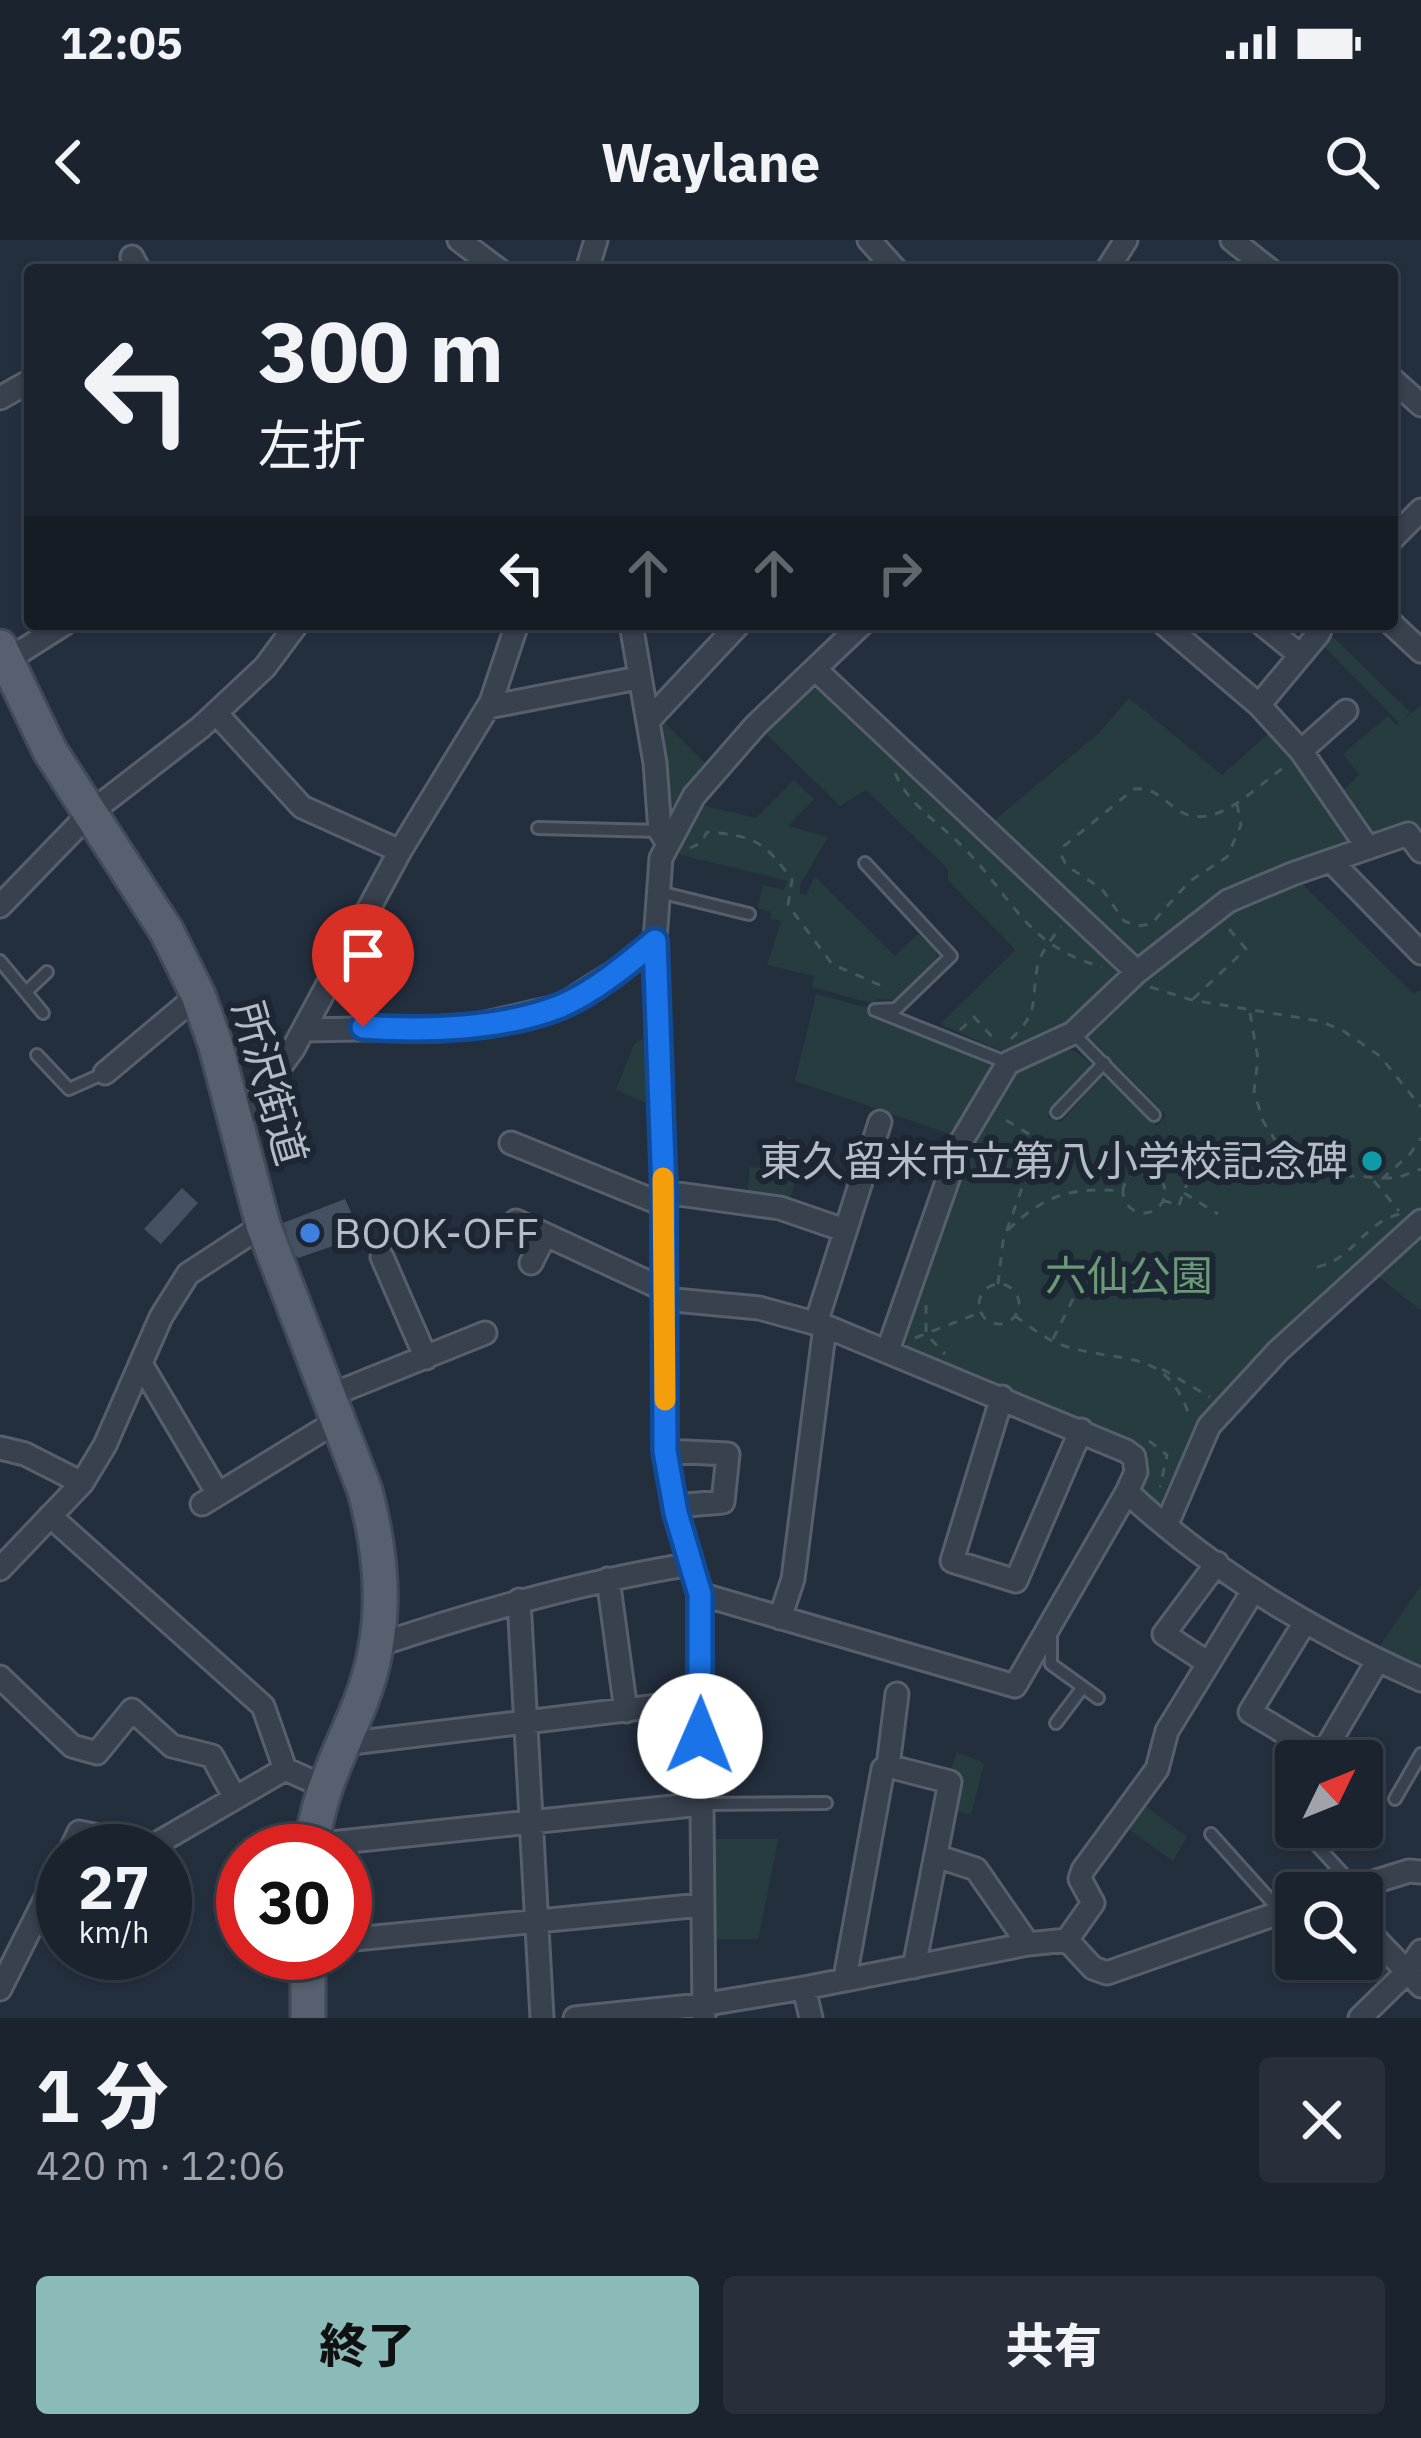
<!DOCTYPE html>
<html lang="ja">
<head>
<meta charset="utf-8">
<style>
  :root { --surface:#1b232e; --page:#282f3a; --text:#f1f3f6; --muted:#a0a4aa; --line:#39404a; --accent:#8bbbb9 }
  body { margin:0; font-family:"IBM Plex Sans","Noto Sans JP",sans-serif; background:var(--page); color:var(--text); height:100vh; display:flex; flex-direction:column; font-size:45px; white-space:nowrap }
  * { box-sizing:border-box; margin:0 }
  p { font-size:39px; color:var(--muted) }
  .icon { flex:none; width:66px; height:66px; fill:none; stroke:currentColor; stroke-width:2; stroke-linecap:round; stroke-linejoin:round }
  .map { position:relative; height:1778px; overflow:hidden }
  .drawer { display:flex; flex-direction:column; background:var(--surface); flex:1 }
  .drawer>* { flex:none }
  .guide { position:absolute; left:24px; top:24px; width:1374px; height:366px; border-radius:12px; box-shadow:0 3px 9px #0004,0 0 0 3px var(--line); background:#1b232e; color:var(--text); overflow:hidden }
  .needle { width:78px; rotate:47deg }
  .tools { position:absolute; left:1275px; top:1500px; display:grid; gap:24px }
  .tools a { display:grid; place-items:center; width:108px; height:108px; border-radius:12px; background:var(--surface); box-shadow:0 3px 9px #0004,0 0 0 3px var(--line); font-size:60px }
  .speed { position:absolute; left:36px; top:1584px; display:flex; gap:24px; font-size:60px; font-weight:700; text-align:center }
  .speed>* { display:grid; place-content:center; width:156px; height:156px; border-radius:50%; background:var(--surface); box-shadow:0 3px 9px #0004,0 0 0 3px var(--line); line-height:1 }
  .speed small { font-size:30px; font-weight:400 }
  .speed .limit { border:18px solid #d22; background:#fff; color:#111 }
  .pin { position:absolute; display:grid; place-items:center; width:102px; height:102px; color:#fff; margin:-123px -51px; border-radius:50% 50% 50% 0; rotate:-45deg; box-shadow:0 0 12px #0007 }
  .pin .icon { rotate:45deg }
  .me { position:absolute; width:132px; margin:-66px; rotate:1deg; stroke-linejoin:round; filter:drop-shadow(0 0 9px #0008) }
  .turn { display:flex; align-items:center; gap:42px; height:252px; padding:0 36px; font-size:54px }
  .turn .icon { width:156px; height:156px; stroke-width:2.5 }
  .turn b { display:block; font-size:84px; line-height:102px }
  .lanes { display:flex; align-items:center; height:114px; padding:0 36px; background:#0003; justify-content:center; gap:60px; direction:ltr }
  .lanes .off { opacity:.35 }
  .round { display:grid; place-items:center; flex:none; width:126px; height:126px; border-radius:12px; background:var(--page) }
  .head { display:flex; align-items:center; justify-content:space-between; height:204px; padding:0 36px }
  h1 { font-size:72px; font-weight:800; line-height:90px }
  .primary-button { display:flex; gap:24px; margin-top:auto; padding:24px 36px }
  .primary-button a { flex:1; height:138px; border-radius:12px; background:var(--accent); color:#111; font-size:48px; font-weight:800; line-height:138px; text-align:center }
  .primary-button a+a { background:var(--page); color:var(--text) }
  .status { display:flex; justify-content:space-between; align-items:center; height:84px; padding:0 60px; background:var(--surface); direction:ltr }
  .status svg { height:33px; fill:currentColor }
  header { display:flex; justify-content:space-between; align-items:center; height:156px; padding:0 36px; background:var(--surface); font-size:54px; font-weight:800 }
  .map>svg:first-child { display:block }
  .green { fill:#263c3f }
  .building { fill:#455162 }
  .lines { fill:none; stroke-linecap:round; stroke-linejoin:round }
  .service-casing { stroke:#565f6c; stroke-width:16 }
  .minor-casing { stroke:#565f6c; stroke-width:27 }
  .primary-casing { stroke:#414a57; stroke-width:39 }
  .path { stroke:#44595c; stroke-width:3; stroke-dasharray:9 9; stroke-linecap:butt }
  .service { stroke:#38414e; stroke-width:10 }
  .minor { stroke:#38414e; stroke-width:21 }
  .primary { stroke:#56606e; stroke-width:33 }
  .route-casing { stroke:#114b97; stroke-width:30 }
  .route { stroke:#1a73e8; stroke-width:21 }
  .slow { stroke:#f59e0b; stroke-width:21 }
  .culture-dot { fill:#0f9aa8; stroke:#1d2633; stroke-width:4.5 }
  .shop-dot { fill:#3f7fe0; stroke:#1d2633; stroke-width:4.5 }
  .labels { text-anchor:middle; stroke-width:12; stroke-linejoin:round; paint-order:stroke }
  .street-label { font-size:42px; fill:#b4bcc9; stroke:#1d2633 }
  .poi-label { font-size:42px; fill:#b4bcc9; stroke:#1d2633; text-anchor:end }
  .park-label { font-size:42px; fill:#6b9a76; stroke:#1d2633 }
</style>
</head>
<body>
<div class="status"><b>12:05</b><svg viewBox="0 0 49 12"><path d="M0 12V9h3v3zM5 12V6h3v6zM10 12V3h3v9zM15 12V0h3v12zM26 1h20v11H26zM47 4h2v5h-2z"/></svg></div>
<header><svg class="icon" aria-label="back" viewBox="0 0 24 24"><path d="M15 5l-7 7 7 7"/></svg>Waylane<svg class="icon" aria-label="search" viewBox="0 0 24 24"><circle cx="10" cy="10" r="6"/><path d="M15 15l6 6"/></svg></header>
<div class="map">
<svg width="1421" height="1778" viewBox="0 0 1421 1778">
  <rect width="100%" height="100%" fill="#242f3e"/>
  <path class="green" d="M1328,392L1410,472L1403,480L1421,465V599L1368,600L1338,555L1359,535L1343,514L1388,476L1396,485L1399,483L1321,403Z
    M812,449H822L1120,729V738L1071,785L1004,812L940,784L1015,710L948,640V629L866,550L840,566L764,492Z
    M1129,458L1222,535L1277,486L1355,601L1142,717H1131L990,584L1099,493Z
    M660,478L708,526L669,569L658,491Z
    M794,540L814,559L788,586L828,597L800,645V654L806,655L815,637L895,716L918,694L936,711L937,719L895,760L877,759L875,764L812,747L814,736L767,725L781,681L770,679L771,672L757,668L763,645L784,650L787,641L677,614L701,565L756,578Z
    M1301,643L1414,754L1421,750V971L1234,1147L1169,1263L1155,1264L1144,1256L1142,1236L1149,1214L905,1107L925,1017L966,906L999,860L1012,827C1045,812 1060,794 1090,823L1091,831L1047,877L1061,882L1101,838L1109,839L1157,886L1166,875L1088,796L1087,789L1153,730L1230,671Z
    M816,754L872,769L871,775L988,822L992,831L953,895L795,841Z
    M642,799L651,802L653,858L647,863L616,850L634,804Z
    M784,895L806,903L788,965L747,957L750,927L776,929Z
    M1421,988V1069L1420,1070L1373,1032Z
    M1421,1345V1432L1377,1410Z
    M957,1512L984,1523L971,1575L949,1568L948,1539Z
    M1136,1559L1187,1597L1173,1621L1121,1584Z
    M701,1599H778L758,1699H701Z"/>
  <path class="building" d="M182,948L198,963L161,1004L144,989Z
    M345,959L362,996L298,1018L281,1002L287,992L283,983Z
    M360,1654L362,1679L345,1681V1655Z"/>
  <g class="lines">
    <defs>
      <path id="service" d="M538,588L660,591
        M865,623L951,716L896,769L875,770L1008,823
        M659,652L749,674
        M0,721L43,773
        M26,752L47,732
        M1073,793L1154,875
        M37,815L69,849L105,833
        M1057,872L1104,823
        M1051,1395V1424L1098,1458
        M1056,1483L1083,1447
        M1395,1559L1421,1514
        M703,1564L826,1563
        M1300,1587L1356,1648
        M1211,1594L1281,1672"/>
      <path id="minor" d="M459,0L499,30
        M869,0L896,30
        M1232,0L1270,30
        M132,17L139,30
        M587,30L596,0
        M1107,30L1126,0
        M1392,139L1421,165
        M0,158L30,141
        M1392,299L1421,270
        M631,384L655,523L660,591L667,602
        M1164,384L1259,465L1301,511L1368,608
        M1262,384L1300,415
        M1392,384L1421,411
        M6,421L64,384
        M815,429L1137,732
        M1259,465L1319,393L1322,384
        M488,467L638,438
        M216,473L302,567L400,611
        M648,481L739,384
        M1301,511L1346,471
        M1331,621L1421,713
        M0,666L90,573L201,487L265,427L297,384
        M304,790L468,787L561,766L629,723L655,701
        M105,833L198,755
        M237,886L293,809L400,611L491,462L517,384
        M511,903L664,965
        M664,952L780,968L844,990
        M516,981L665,1050
        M382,1017L426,1118
        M531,1023L545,995
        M664,1059L759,1068L825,1086L1126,1211L1134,1217L1136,1232L1127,1252C1212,1331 1315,1393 1421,1440
        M816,1083L880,882
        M888,1110L961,902L1008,823L1073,793L1137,732L1228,661L1292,634L1408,594L1421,611
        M141,1124L218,1254
        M326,1157L485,1093
        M1002,1157L952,1321L1016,1341L1081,1190
        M0,1208L25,1214L82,1243
        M665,1211L728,1214L723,1262L674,1266
        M202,1264L337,1181
        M50,1276L263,1466L285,1529
        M1166,1286L1209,1186L1278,1111L1421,981
        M0,1329L82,1243L105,1205L161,1077L188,1034L263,985
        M608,1339L626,1471
        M700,1354L1015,1446L1127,1252
        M519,1360L542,1778
        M780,1378L793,1339L825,1086
        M1305,1382L1250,1472L1322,1515L1378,1420
        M378,1405C482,1370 585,1341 692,1324
        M1208,1423L1164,1394L1217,1323
        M0,1437L72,1506L97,1513L132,1470L172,1506L212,1516L235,1558
        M343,1504L699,1461
        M888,1526L950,1542L914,1727
        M312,1605L701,1564
        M70,1611L79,1592L151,1607L285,1529L325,1547
        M936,1616L976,1629L1028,1704
        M1338,1653L1409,1631L1421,1632
        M1362,1685L1421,1746
        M345,1700L701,1665
        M1067,1700L1093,1663L1080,1639L1083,1630L1157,1529L1167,1491L1253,1351
        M845,1738L883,1529L888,1526L897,1454
        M804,1748L811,1778
        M0,1749L63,1624
        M575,1778L701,1765L804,1748L1028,1704L1067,1700L1093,1728L1107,1733L1296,1667
        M704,1778L700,1354L676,1273L665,1211L664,952L655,701L661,618L694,556L756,485L862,384
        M1360,1778L1407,1732L1421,1711"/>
      <path id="primary" d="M0,407L50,511L167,692L198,755L215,803L263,985L365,1251C384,1323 388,1390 361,1461C342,1510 315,1557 312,1611
        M308,1778V1713"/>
    </defs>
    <use href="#service" class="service-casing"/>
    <use href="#minor" class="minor-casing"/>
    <use href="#primary" class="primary-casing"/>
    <path class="path" d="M895,533C910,567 939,582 964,608C1013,658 1026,706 1102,727
      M1237,564L1241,585L1227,617L1190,641L1151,684L1138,686L1124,681L1102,649L1067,626L1062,617L1064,606L1134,549C1153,547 1160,557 1175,568C1214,598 1259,542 1289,524
      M690,608L701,603L707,592C755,596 764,601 792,640L788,665L832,724L882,746L886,752
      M1150,747L1192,760L1319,781L1342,790L1380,816L1421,867
      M1193,759L1246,709L1229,689
      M1250,773L1258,819L1254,851L1263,881L1287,919L1350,936L1383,938L1410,914L1421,898
      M960,790L974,777L995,800
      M1011,799C1040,771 1031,763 1037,729C1040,712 1052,699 1061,686
      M1123 952a21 21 0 1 1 42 0a21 21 0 1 1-42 0Z
      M1383,938H1397L1421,929
      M1374,941L1399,971
      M1184,953L1218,974
      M1163,960L1179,966C1197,904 1231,897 1286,919
      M1008,990C1045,954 1072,947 1123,951
      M1317,1027C1354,1019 1363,983 1400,974
      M979 1064a20 20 0 1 1 40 0a20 20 0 1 1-40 0Z
      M998,1044L1003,1001L1039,900L999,876
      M926,1065V1094L945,1114
      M1015,1076C1031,1087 1047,1101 1065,1106C1126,1125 1165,1106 1190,1177
      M915,1098L979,1073
      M1053,1099L1090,1025
      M1162,1129L1210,1157
      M1149,1201L1167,1215L1160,1247"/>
    <use href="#service" class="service"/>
    <use href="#minor" class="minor"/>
    <use href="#primary" class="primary"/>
  </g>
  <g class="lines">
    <defs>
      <path id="route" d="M363,787C424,792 504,789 561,766C594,752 628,724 655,701L664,952L665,1211L676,1273L700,1354V1496"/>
    </defs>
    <use href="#route" class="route-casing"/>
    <use href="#route" class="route"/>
    <path class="slow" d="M663,938L665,1160"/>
  </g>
  <circle class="culture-dot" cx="1372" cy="921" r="12"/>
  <circle class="shop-dot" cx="310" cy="993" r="12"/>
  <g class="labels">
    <g class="street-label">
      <text transform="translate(270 843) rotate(74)" y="15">所沢街道</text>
    </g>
    <g class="poi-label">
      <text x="1348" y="936">東久留米市立第八小学校記念碑</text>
      <text x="334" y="1008" text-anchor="start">BOOK-OFF</text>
    </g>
    <g class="park-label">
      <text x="1129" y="1051">六仙公園</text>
    </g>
  </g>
</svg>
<div class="tools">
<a><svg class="needle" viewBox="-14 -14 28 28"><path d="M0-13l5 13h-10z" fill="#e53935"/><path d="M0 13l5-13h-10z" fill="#a0a4aa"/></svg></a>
<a><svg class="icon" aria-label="search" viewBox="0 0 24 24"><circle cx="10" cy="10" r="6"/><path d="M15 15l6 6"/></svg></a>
</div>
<div class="speed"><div>27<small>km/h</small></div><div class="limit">30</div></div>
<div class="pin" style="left:363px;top:787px;background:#d93025"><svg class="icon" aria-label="arrive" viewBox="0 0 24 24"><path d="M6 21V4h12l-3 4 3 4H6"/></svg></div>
<svg class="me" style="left:700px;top:1496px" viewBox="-20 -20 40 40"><circle r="19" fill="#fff"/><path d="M0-13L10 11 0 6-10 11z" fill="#1a73e8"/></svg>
<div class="guide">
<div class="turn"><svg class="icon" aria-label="left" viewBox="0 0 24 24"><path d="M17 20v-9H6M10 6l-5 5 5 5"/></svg><div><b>300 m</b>左折</div></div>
<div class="lanes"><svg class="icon" aria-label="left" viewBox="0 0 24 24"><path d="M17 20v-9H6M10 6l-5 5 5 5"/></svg><svg class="icon off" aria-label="ahead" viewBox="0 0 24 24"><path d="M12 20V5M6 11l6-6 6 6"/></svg><svg class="icon off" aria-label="ahead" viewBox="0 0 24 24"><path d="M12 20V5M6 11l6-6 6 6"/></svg><svg class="icon off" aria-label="right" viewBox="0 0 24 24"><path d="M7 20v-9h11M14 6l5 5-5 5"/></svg></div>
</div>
</div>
<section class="drawer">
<div class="head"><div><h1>1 分</h1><p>420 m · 12:06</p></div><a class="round"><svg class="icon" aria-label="close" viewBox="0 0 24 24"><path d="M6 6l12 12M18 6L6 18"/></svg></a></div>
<div class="primary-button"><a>終了</a><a>共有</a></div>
</section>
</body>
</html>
